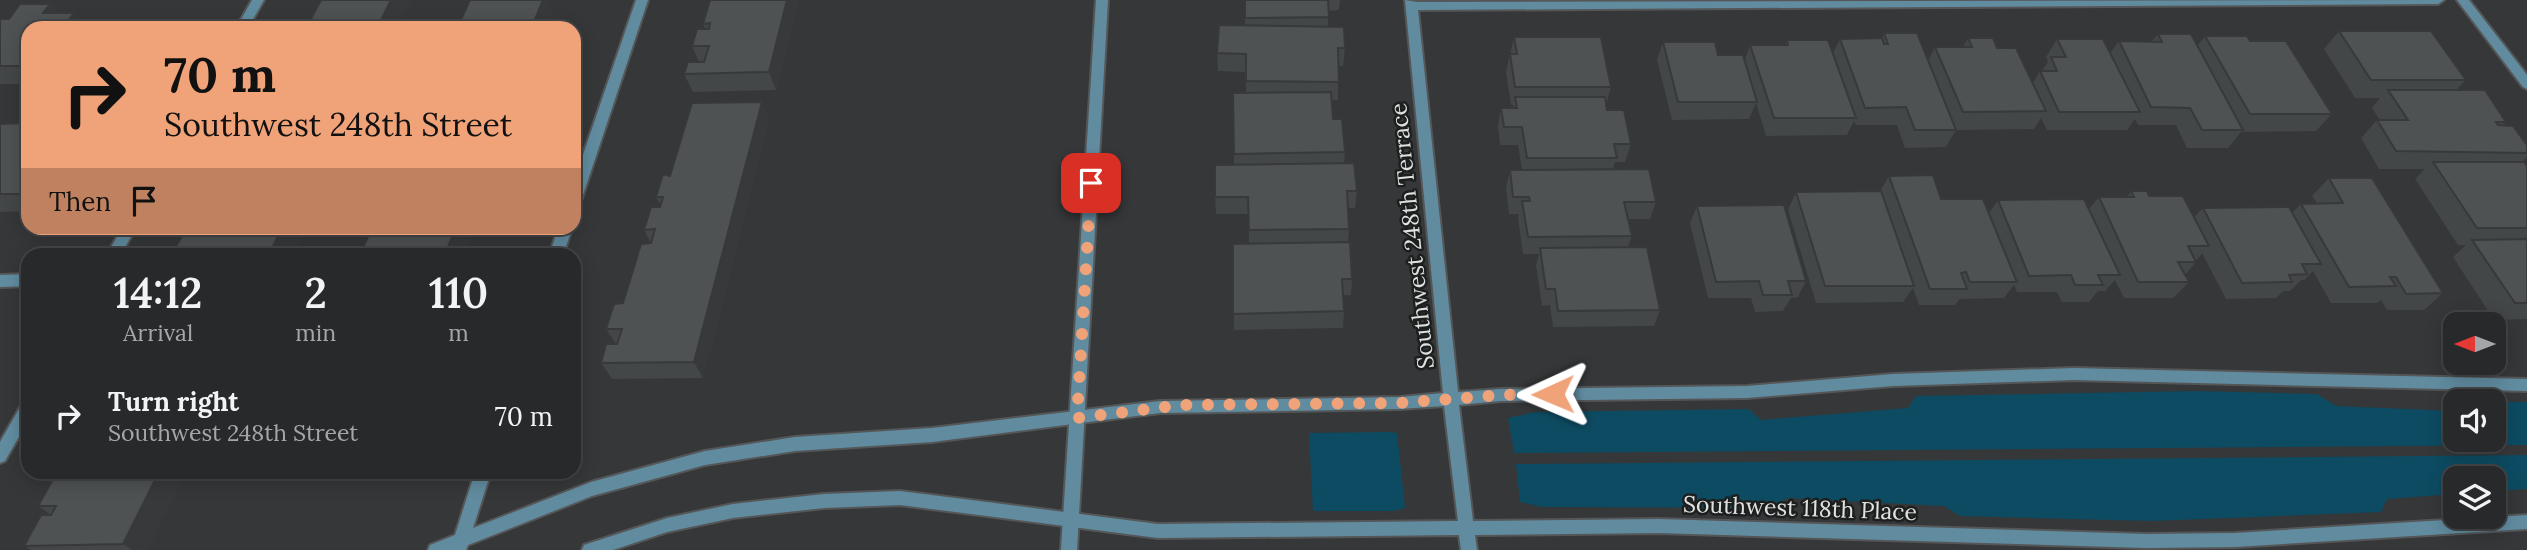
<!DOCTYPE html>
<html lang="en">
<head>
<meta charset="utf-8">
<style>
  :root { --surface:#28292b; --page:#343537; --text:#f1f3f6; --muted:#a5a6a9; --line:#444547 }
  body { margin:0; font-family:Lora,serif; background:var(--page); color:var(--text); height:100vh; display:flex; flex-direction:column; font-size:26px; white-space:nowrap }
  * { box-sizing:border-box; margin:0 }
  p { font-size:23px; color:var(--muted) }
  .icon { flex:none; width:38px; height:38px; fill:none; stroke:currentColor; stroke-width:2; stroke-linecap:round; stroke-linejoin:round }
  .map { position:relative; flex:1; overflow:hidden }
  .drawer { position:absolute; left:21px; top:248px; width:560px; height:231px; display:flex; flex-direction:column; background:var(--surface); border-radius:21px; box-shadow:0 4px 18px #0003,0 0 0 2px var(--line) }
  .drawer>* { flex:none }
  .hud { position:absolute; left:21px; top:21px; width:560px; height:214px; border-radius:21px; box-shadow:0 4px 18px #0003,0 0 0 2px var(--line); background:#f0a279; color:#111; overflow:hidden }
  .needle { width:46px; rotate:270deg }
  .controls { position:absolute; left:2443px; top:312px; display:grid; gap:14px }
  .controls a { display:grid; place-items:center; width:63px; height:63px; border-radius:14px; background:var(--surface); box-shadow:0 4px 18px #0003,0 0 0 2px var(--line); font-size:35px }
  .pin { position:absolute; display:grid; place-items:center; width:60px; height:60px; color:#fff; margin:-30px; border-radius:14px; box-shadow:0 4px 10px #0006 }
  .me { position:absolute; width:77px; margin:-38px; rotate:269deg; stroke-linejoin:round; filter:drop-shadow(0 0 5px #0008) }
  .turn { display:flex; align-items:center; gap:24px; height:147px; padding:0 28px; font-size:32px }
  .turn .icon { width:91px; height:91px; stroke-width:2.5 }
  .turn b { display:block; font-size:49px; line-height:60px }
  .then { display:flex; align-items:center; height:66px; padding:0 28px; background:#0003; gap:14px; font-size:26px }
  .eta { display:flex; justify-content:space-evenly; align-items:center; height:119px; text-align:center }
  .eta b { font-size:42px; font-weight:600; line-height:49px }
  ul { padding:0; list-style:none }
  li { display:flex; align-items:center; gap:21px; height:98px; padding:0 28px }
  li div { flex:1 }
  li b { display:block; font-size:26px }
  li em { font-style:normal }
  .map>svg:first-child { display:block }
  .green { fill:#0d4b62 }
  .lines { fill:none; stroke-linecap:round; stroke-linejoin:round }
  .minor-casing { stroke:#545657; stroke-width:4 }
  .tertiary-casing { stroke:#545657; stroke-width:4 }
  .minor { fill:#618ca0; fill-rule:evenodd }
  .tertiary { fill:#618ca0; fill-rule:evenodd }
  .wall { fill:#444747 }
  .shaded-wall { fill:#37393a }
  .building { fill:#4f5253; stroke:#37393a; stroke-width:2 }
  .route { stroke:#f0a279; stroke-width:12; stroke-dasharray:0 21.6 }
  .labels { text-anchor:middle; stroke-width:5; stroke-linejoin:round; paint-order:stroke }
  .street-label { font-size:23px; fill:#dfe1e1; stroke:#1d1f1f }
</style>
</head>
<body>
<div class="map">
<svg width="2527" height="550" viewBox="0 0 2527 550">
  <rect width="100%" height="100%" fill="#353739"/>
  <path class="green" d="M2197,391L2317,394L2336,406L2455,411V439H2494V407L2498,402H2527V445L1514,453L1508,418L1536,412L1749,409L1761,420L1908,408L1916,396Z
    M1390,432L1397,433L1405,508L1394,511H1313L1309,433Z
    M2527,455V489L2494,491V478H2455V494L2387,499L2381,512L2151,521L1960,516L1944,506L1787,498L1774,508L1542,507L1520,502L1516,464Z"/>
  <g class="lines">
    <defs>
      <path id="minor" d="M252,0H264L248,28H236Z
        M636,0H648L581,201L574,206V181Z
        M1405,0L1417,2L2444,0L2438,4L1418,10L1458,392L1501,389L1747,386L1893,374L2074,368L2527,379V391L2074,380L1893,386L1747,398L1501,401L1459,405L1473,521L1659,519L2146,534L2235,533L2527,515V529L2235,547L2146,548L1659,533L1475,535L1477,550H1461L1459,535L1158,538L900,505L824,508L733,518L667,532L613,550H582L584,545L590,543L667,518L733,504L824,494L900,491L1158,524L1458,521L1444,406L1400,409L1160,413L932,442L795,451L705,465L592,496L468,545L466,550H428L430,545L455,535L475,472H491L473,528L591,482L705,451L795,437L932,428L1160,401L1400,397L1443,393Z
        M2457,0H2469L2527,75V89L2523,87Z
        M122,228H136L120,256H106Z
        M558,228H572L563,256H549Z
        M28,274V286L0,287V275Z
        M28,401V421L5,461L0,463V442L23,402Z"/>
      <path id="tertiary" d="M1096,0H1108L1077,550H1061Z"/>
    </defs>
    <use href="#minor" class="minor-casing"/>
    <use href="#tertiary" class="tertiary-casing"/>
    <use href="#minor" class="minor"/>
    <use href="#tertiary" class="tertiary"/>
  </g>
  <path class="wall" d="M710,0H799L776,90L693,92L684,74L699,62L692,46L705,29L703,24Z
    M1245,0H1340L1339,10L1328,11V27L1345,48L1343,66H1338V100H1332L1333,119L1345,152L1344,163L1357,191L1355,208H1348L1349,229L1348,242L1352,279L1351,295H1343L1344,311L1343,328L1234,330L1233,244L1249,243V214H1216L1215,197L1234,165L1233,93H1246V72L1218,71L1217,53L1245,26Z
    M50,4L58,13H74L81,21L154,20L161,28H28V84H0V19H9Z
    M547,4L554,16L549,28H457Z
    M2339,31L2466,80L2456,90L2506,122L2503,126L2527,145V157L2522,162L2527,166V319L2494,320L2453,257L2466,245H2458L2415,179L2425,169H2379L2361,138L2377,120H2380L2372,108L2380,98H2355L2324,49Z
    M1884,33L1928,61L1935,47H1963L1968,38L1997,48L2033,83L2040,71H2042L2048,62L2046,57L2057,39L2110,53L2119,41H2152L2158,34L2197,46L2205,36L2250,41L2332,114L2316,131L2241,132L2228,148H2187L2176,125H2138L2135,119L2127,130H2047L2041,118L2034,129L1956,130L1946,147L1905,148L1897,125H1856L1854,121L1847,135L1766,136L1756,103L1749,119L1672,120L1657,60L1663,42L1718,55L1745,60L1750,45H1785L1787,40L1833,53L1840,39L1882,38Z
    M1514,37L1611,87L1606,105L1607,110L1631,144L1625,162H1615L1613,170L1656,202L1650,219H1628L1632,236L1628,247L1660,310L1654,326L1553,327L1550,305L1542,306L1536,265L1539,254H1523L1518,218L1519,214H1509L1506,188L1510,170H1522L1518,145H1500L1498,126L1501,108H1513L1514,105H1511L1506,72Z
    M769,119L703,378L612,379L601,363L616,344L606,329L623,303L651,243L644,230L660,207L661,205L656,197L670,176Z
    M28,123V211L0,212V124Z
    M1889,176L1941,199L1989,213L1998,200L2089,209L2099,197H2127L2131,191L2149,196L2194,217L2203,208L2292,213L2301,204L2317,203L2312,196L2329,178L2443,293L2424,310H2387L2381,300L2377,303H2331L2313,271L2304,280H2301L2290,291H2283L2276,298L2226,299L2202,253L2196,261V262L2185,275L2189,282L2173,298H2124L2115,280L2105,291H2098L2089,302H2062L2057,292H2017L2014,285L2004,298L1960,299L1955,305H1919L1913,288L1903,302L1816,303L1788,210L1796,192L1880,191Z
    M1697,206L1806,281L1798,297L1791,298L1783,311L1755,312L1751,298H1708L1690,223Z
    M187,228L292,256H182L175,248Z
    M57,472H186L148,550H31L24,546L51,515L38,506Z
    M282,472H349L284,473Z"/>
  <path class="shaded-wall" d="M391,0H412L398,28H377Z
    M533,0H549L547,4L554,16L549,28H537L534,22Z
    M787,0H799L776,90L769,72Z
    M50,4L67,22L43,13Z
    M74,13L88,28L68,21Z
    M154,20L161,28H149Z
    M762,102L769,119L703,378L694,362Z
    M282,228H306L292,256H268Z
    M456,228H476L465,256H444Z
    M159,472H186L148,550H132L123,544Z"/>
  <path class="building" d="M321,0H391L377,28H306Z
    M470,0H543L534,22H525L523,26H538L537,28H457Z
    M710,0H787L769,72L684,74L688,62H704L709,46H692L697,29H709L710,23L703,24Z
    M1245,0H1328L1329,17L1245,18Z
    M20,4H50L43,13H74L68,21L154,20L149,28H28V66H0V19H9Z
    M1219,25L1344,27L1345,48H1338L1339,82L1246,81V54L1217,53Z
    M2339,31H2431L2466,80H2371Z
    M1884,33H1917L1956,130H1915L1906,107L1865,108L1840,39L1882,38L1884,44H1888Z
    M2158,34H2191L2243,130H2202L2190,108L2151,107L2119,41L2162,42Z
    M2205,36H2247L2250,41H2286L2332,114H2250Z
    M1514,37H1601L1611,87H1515L1510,54H1517Z
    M1968,38H1993L1997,48H2016L2046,111L1963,112L1935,47H1972Z
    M2057,39H2103L2140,112H2059L2040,71H2057L2051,57H2066Z
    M1787,40H1828L1856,118H1774L1750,45H1788Z
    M1663,42H1715L1718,55H1743L1757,102H1678Z
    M2388,90H2485L2506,122H2496L2498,125L2513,126L2527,145V153L2396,151L2377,120H2408Z
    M1331,92L1333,119H1342L1345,152L1234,154L1233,93Z
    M1515,97H1605L1607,110H1624L1631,144H1614L1617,158H1527L1522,127H1504L1501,108H1517Z
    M762,102L694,362L601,363L606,344H617L622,329H606L614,304L623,303L641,244L651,243L655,229L644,230L651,207H660L663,197H656L663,174L670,176L692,103Z
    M28,123V194H0V124Z
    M2433,162H2524L2527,166V228H2477Z
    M1354,163L1357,191H1347L1349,229L1249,230L1248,197H1215V165Z
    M1649,169L1656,202H1624L1632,236L1528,237L1522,201H1530L1529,197H1513L1510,170Z
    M1933,175L1941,199H1983L2017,282H1970L1966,272L1961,273L1967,289H1930L1889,176Z
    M2329,178H2372L2443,293L2406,294L2396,277H2390L2396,286L2349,287L2301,204L2343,203Z
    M1881,191L1914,286H1825L1796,192Z
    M2131,191H2147L2149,196H2183L2209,246H2188L2196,262H2178L2189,282H2138L2099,197H2134Z
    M2084,199L2120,275H2098L2103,285H2075L2071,275L2029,276L1998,200Z
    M1784,205L1806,281H1788L1792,295H1763L1759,281L1716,282L1697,206Z
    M2289,207L2321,264H2302L2307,274L2289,275L2292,282L2242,283L2203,208Z
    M187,228H282L268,256H185L194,255L198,248H175Z
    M372,228H456L444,256H359Z
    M2527,239V303H2515L2472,240Z
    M1350,242L1352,279H1342L1344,311L1233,314V244Z
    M1647,247L1660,310L1558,311L1555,289H1546L1540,248Z
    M57,472H159L123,544L24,546L41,515H51L56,506H38Z"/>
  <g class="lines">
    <path class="route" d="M1091,183L1077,418L1182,405L1400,403L1501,395L1553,394"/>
  </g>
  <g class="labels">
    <g class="street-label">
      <text transform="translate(1412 236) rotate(-96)" y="8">Southwest 248th Terrace</text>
      <text transform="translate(1800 508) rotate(2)" y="8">Southwest 118th Place</text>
    </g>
  </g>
</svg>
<div class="controls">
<a><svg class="needle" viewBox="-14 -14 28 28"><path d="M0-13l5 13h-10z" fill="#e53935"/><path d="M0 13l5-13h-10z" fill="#a5a6a9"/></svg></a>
<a><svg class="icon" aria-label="sound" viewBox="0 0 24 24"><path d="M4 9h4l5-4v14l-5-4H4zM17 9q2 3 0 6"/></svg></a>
<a><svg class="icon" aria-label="layers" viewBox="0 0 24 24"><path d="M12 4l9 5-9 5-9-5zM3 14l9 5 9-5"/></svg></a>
</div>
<div class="pin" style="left:1091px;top:183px;background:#d93025"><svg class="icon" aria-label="arrive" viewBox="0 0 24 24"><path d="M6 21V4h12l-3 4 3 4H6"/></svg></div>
<svg class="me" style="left:1553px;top:394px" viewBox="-20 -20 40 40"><path d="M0-17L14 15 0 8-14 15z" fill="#f0a279" stroke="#fff" stroke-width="4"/></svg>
<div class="hud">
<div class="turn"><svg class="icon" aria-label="right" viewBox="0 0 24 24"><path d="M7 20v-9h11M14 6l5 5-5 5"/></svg><div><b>70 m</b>Southwest 248th Street</div></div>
<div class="then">Then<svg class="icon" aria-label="arrive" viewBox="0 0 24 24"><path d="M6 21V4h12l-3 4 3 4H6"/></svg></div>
</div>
<section class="drawer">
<div class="eta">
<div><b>14:12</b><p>Arrival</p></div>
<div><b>2</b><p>min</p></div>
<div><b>110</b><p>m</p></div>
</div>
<ul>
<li><svg class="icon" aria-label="right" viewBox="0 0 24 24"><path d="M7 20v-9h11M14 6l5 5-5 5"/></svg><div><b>Turn right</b><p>Southwest 248th Street</p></div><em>70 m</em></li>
</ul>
</section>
</div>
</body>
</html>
